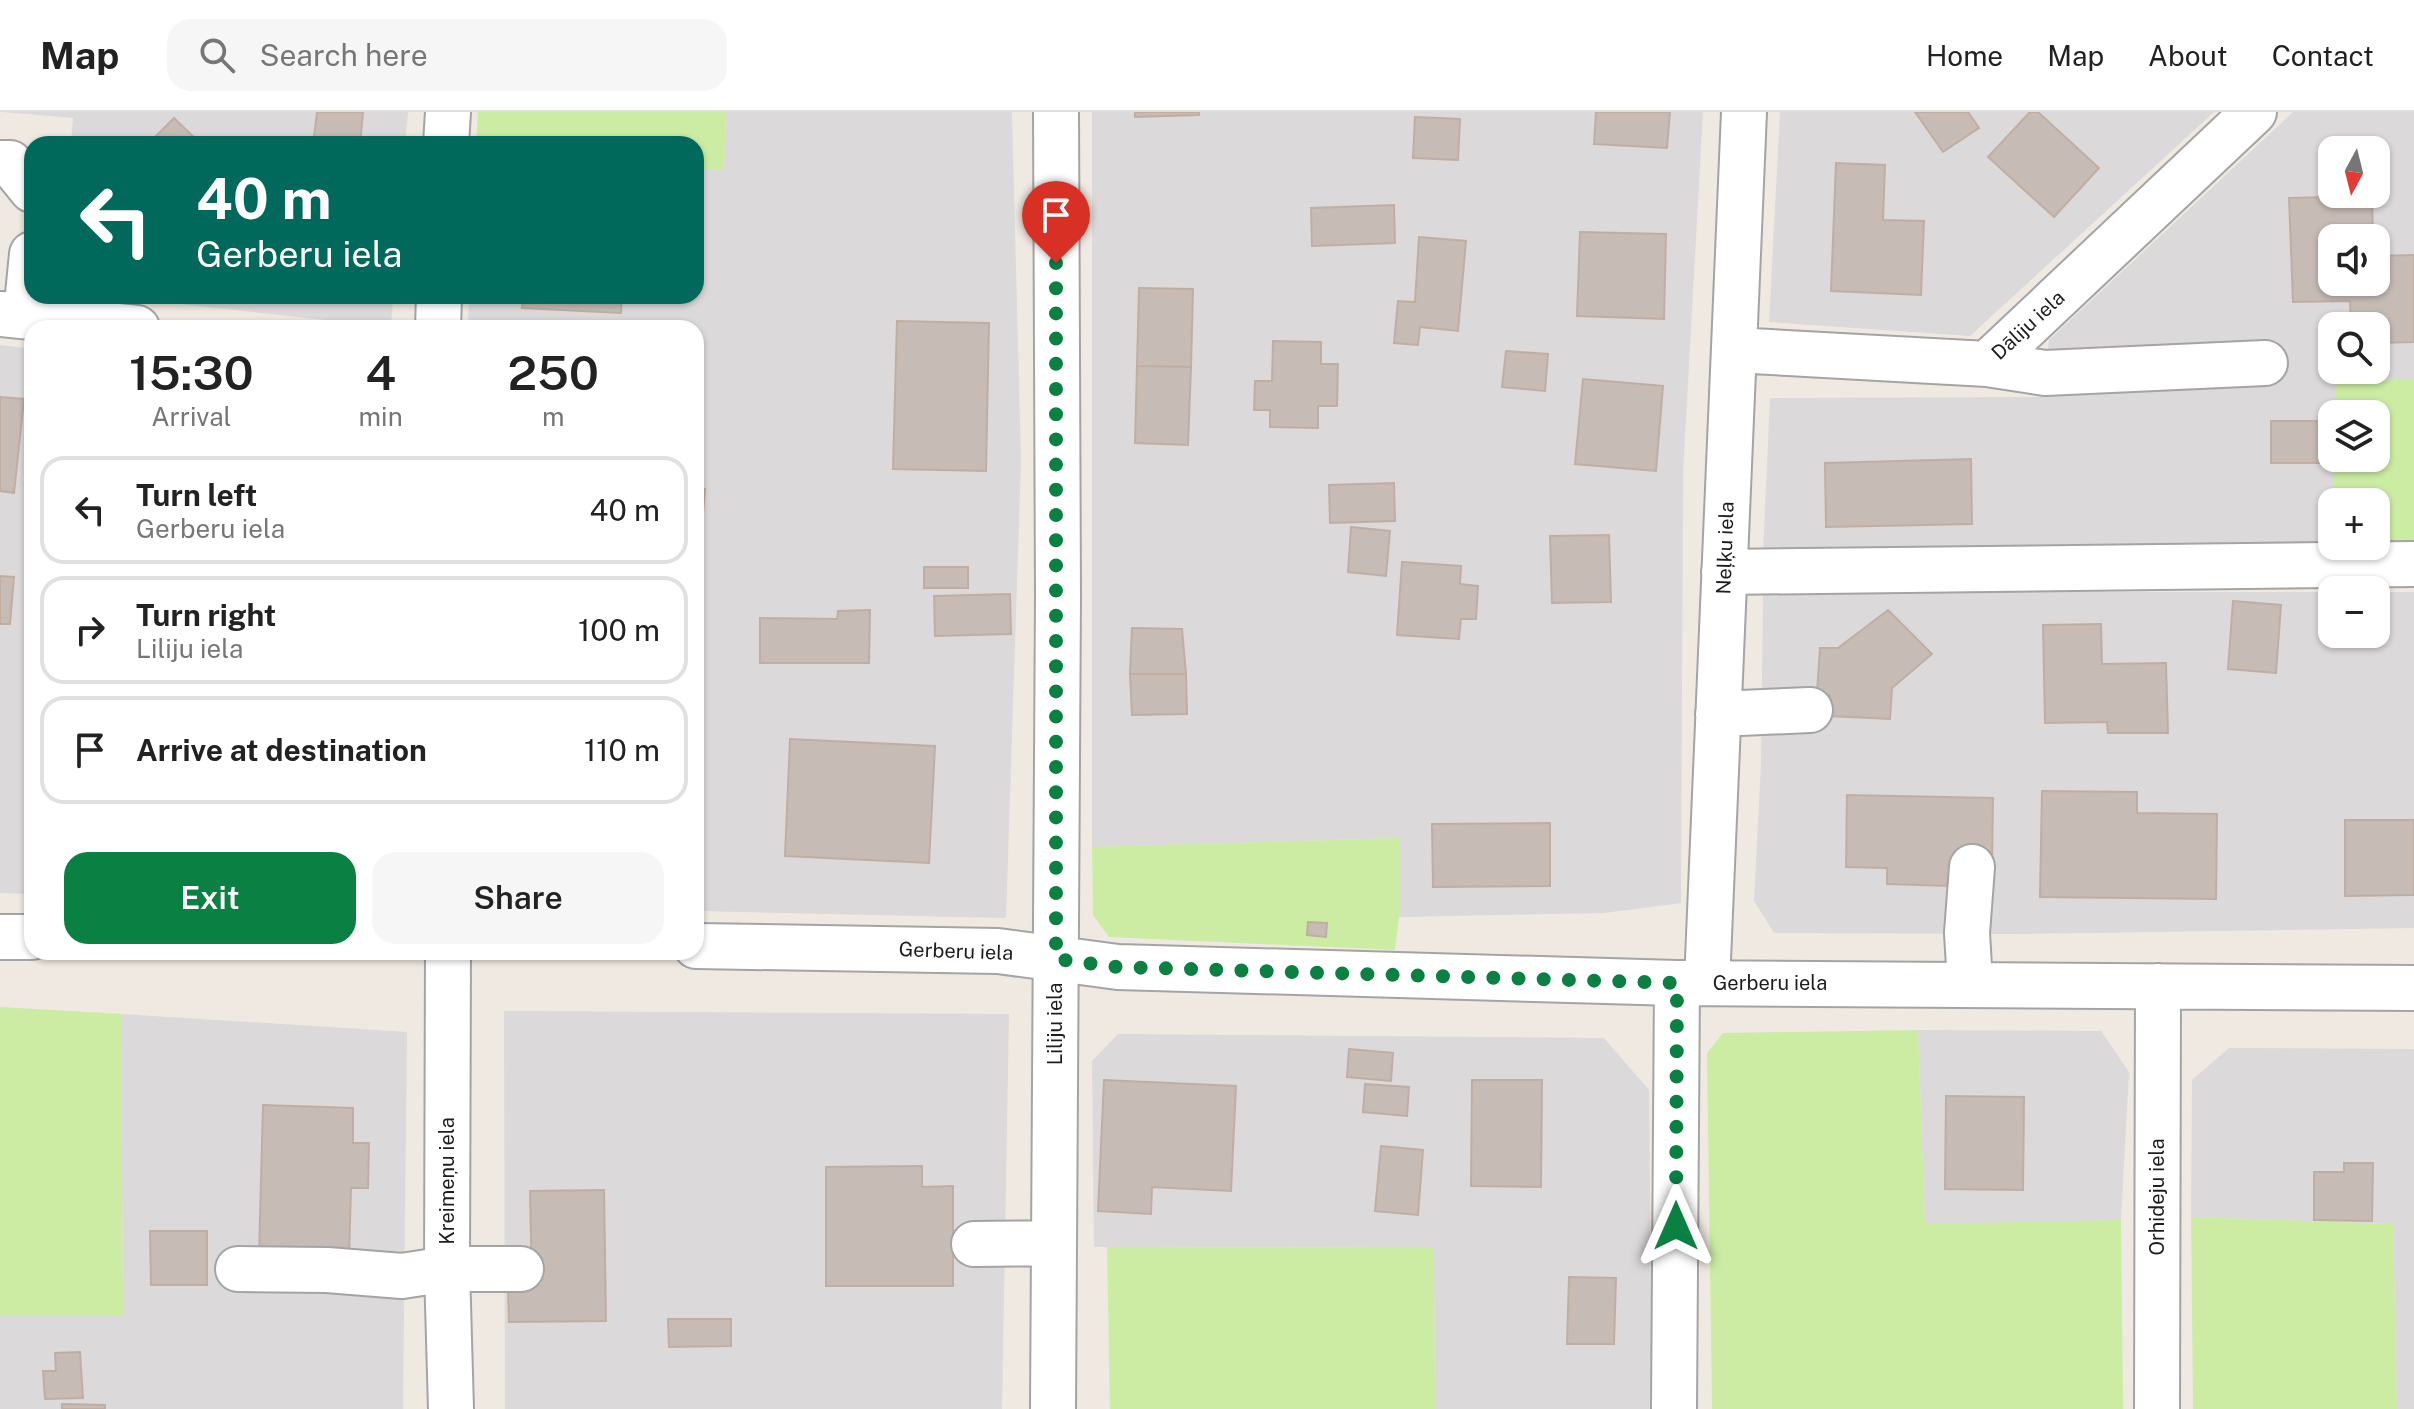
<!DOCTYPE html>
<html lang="en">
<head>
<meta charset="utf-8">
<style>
  :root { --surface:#fff; --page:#f6f6f6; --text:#222; --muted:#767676; --line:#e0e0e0; --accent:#0b8043 }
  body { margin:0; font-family:"Public Sans",sans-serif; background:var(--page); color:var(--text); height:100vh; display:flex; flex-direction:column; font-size:30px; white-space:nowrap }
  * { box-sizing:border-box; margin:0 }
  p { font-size:26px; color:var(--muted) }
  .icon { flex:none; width:44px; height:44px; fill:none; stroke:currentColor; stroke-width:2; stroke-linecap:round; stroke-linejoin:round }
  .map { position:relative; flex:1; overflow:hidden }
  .panel { position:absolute; left:24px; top:208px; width:680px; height:640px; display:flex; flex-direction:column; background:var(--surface); border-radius:24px; box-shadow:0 2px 6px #0004 }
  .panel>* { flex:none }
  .hud { position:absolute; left:24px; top:24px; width:680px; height:168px; border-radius:24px; box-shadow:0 2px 6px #0004; background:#00695c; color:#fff; overflow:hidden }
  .needle { width:52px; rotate:187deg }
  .buttons { position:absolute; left:2318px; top:24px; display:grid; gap:16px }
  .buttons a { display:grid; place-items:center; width:72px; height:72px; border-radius:16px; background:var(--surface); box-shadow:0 2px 6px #0004; font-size:40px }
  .pin { position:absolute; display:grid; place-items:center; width:68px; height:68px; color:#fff; margin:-82px -34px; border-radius:50% 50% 50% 0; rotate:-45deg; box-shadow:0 0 8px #0007 }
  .pin .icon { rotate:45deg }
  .me { position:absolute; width:88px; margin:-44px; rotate:0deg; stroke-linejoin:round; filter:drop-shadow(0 0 6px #0008) }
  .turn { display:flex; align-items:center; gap:28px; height:168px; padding:0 40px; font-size:36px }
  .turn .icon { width:104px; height:104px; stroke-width:2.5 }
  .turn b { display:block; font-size:56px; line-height:68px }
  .eta { display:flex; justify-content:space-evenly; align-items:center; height:136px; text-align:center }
  .eta b { font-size:48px; font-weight:600; line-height:56px }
  .primary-button { display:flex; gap:16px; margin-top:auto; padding:16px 40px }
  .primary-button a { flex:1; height:92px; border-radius:24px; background:var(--accent); color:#fff; font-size:32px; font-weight:600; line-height:92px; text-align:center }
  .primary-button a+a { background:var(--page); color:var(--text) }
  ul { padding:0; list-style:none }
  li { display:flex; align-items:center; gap:24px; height:108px; margin:0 16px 12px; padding:0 24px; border:4px solid var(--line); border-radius:24px }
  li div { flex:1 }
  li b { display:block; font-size:30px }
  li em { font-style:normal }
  header { display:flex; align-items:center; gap:48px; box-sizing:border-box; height:112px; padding:0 40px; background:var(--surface); border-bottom:2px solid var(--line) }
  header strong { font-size:38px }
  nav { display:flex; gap:44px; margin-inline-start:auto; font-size:28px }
  .search { width:560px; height:72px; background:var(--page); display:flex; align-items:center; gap:20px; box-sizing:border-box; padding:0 28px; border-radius:24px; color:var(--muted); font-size:30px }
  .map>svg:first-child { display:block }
  .residential { fill:#dbd9d9; fill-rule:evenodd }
  .grass { fill:#cceca4 }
  .building { fill:#c6bbb5; stroke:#c1aea3; stroke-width:2 }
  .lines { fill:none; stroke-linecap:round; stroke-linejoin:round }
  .minor-casing { stroke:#a4a4a4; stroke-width:48 }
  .minor { stroke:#fff; stroke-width:44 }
  .route { stroke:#0b8043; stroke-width:14; stroke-dasharray:0 25.2 }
  .labels { text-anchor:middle; stroke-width:6; stroke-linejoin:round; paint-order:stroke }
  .street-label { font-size:20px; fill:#1d1d1d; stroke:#fff }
</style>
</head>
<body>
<header>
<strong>Map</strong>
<div class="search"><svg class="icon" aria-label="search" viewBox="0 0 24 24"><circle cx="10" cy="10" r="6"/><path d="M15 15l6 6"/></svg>Search here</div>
<nav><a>Home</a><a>Map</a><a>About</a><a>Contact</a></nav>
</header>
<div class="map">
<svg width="2414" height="1297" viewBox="0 0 2414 1297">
  <rect width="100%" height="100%" fill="#efe9e1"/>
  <path class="residential" d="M3,0H408L405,32H71L73,6Z
    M726,0H1012L1021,349L1006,806L696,799V216H468L469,184H696V56L724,58Z
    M1092,0H1703L1683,361L1681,791L1604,801L1399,805V726L1092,735Z
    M1780,0H2214L1970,224L1769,210Z
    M2293,0H2414V436L1763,441L1770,286L2043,285L2049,228ZM2332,38H2376V82H2332ZM2332,126H2376V170H2332ZM2332,214H2376V258H2332ZM2332,302H2376V346H2332ZM2332,390H2376V434H2332Z
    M105,184H393L391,215Z
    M0,233L32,237V782L0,781Z
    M1763,480H2332V522H2376V480H2414V816L2011,822L1774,821L1754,789L1761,651Z
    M504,899L1009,902L1002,1297H505Z
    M121,902L407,920L403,1297H0V1203H123Z
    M1918,918L2101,919L2129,960L2121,1108L1925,1113Z
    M1118,922L1604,926L1649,978L1652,1297H1435L1434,1136L1094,1135L1092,949Z
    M2229,936L2414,937V1297H2397L2393,1112L2191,1105L2192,968Z"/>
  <path class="grass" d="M478,0H726L724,58L696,56V32H476Z
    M2414,267V436L2376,434V390H2334V346H2376V302H2335V271Z
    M1399,726V805L1395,838L1109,825L1093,803L1092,735Z
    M0,895L121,902L123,1203H0Z
    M1918,918L1925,1112L2121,1108L2123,1297H1712L1707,941L1723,921Z
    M2191,1105L2393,1112L2397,1297H2193Z
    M1107,1135L1434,1136L1435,1297H1110Z"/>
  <path class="building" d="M317,0H363L360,32H313Z
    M1135,0H1199V3L1135,5Z
    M1596,0H1670L1667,36L1594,32Z
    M1915,0H1968L1979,16L1943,40Z
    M2030,0H2038L2099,56L2054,105L1988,45Z
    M1415,5L1460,7L1458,48L1413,46Z
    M174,6L201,32H148Z
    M1836,51L1885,53L1883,108L1924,109L1921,183L1831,179Z
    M2372,84L2373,126H2332V170H2376V144L2414,143V230L2376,231V214H2351L2350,189L2293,190L2289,86Z
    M1394,93L1395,131L1312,134L1311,96Z
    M1580,120L1666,122L1664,207L1577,204Z
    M1419,125L1466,129L1458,219L1420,215L1418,233L1394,231L1398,189L1415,190Z
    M1139,176L1193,177L1191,255L1137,254Z
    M523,184H622L621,201L522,196Z
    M897,209L989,211L986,359L893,357Z
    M1273,229L1321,230V252H1338L1337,294H1318V316L1270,315V298H1254L1255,269H1272Z
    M1506,239L1548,242L1545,279L1502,275Z
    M1137,254L1191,255L1188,333L1135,331Z
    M1583,267L1663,274L1656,359L1575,352Z
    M0,285L24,287L14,381L0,379Z
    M2271,309H2320V351H2271Z
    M1971,347L1972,412L1826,415L1825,351Z
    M1394,371L1395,409L1330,411L1329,373Z
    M696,376L705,377L701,424H696Z
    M1351,415L1390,419L1386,464L1348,460Z
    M1609,423L1611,490L1552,491L1550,424Z
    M1402,450L1461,454L1460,472L1478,474L1476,507H1461L1459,527L1397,523Z
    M924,455H968V476H924Z
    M0,464L14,465L10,512H0Z
    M1010,482L1011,522L935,524L934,484Z
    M2233,489L2281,493L2276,561L2228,557Z
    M870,498L869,551H760V506L837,507L838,499Z
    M1888,498L1932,542L1892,576L1890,607L1829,604L1830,583L1817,581L1820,536H1838Z
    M2101,512L2102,552L2166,551L2168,621H2108L2107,610L2045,611L2043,513Z
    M1132,516L1182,517L1186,562H1130Z
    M1130,562H1186L1187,602L1132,603Z
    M790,627L935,634L929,751L785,744Z
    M2042,679L2137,680V701L2217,702L2216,787L2040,785Z
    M1847,683L1993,686L1992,752L1952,774L1887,772V756L1846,755Z
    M2345,708H2414V783L2345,784Z
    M1550,711V774L1433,775L1432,712Z
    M1308,810L1327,811L1326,825L1307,823Z
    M1349,937L1393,941L1391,969L1347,965Z
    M1104,968L1236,974L1231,1079L1152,1075L1151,1102L1098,1099Z
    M1472,968H1542L1541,1075L1471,1074Z
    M1365,972L1409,975L1407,1004L1363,1000Z
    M1946,984L2024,985L2023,1078L1945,1077Z
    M263,993L353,996V1031H369L368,1076H351L349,1145L259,1144Z
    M1381,1034L1423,1038L1418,1103L1375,1099Z
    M2344,1051H2373L2372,1109L2314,1108V1060H2344Z
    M922,1054V1075L953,1074V1174H826V1055Z
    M604,1078L606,1209L509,1210L508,1174H532L530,1079Z
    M150,1119H207V1173H151Z
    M1569,1165L1616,1166L1614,1232H1567Z
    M668,1207H731V1234L669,1235Z
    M80,1240L83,1286L45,1287L43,1259H56L55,1241Z
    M62,1292L105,1293V1297H62Z"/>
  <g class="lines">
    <defs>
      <path id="minor" d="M446,32L448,0
        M0,51H10L32,78
        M0,202L137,216
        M26,203L32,142
        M438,216L439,184
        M1734,238L1987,252L2254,0
        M1987,252L2045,261L2265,251
        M1724,460L2414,452
        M1718,602L1810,598
        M0,825H32
        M696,834L998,839L1118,855L1677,871L2414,876
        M448,840L447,1157L451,1297
        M1707,871L1744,0
        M1970,872L1967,821L1972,755
        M974,1132L1054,1131
        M238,1157L327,1158L402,1164L447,1157H521
        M1053,1297L1058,484L1056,0
        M1674,1297L1677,871
        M2157,1297L2158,874"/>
    </defs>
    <use href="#minor" class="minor-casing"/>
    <use href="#minor" class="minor"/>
  </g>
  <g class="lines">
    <path class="route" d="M1056,151V847L1118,855L1677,871L1676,1114"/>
  </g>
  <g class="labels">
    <g class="street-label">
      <text transform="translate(2028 213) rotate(-43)" y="7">Dāliju iela</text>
      <text transform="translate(1725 436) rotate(-88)" y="7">Neļķu iela</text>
      <text transform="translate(956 839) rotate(2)" y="7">Gerberu iela</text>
      <text x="1770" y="878">Gerberu iela</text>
      <text transform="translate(1055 912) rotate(-90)" y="7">Liliju iela</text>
      <text transform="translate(447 1069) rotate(-90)" y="7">Kreimeņu iela</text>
      <text transform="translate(2157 1085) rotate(-90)" y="7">Orhideju iela</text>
    </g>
  </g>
</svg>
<div class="buttons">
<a><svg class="needle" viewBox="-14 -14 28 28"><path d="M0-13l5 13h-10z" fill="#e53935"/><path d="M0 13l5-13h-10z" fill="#767676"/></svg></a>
<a><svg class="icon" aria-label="sound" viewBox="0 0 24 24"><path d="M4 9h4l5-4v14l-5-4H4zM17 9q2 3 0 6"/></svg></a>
<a><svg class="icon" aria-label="search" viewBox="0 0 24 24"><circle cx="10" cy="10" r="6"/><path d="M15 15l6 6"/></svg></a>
<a><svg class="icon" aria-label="layers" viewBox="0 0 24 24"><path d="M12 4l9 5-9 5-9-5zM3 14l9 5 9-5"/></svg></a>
<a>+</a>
<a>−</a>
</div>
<div class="pin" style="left:1056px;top:151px;background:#d93025"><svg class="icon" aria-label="arrive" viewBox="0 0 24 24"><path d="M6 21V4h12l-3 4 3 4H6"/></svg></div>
<svg class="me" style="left:1676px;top:1114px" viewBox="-20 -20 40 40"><path d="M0-17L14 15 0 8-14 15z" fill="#0b8043" stroke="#fff" stroke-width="4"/></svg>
<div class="hud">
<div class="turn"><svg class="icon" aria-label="left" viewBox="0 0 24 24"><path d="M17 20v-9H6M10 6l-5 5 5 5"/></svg><div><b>40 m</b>Gerberu iela</div></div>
</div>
<section class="panel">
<div class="eta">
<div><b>15:30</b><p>Arrival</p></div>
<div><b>4</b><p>min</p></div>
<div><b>250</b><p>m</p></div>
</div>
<ul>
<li><svg class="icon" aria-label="left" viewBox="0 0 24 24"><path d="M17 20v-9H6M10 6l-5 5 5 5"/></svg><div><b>Turn left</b><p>Gerberu iela</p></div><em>40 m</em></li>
<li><svg class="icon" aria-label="right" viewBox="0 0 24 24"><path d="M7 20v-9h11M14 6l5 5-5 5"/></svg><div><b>Turn right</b><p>Liliju iela</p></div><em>100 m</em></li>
<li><svg class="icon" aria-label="arrive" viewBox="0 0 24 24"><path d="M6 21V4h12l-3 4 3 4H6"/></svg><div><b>Arrive at destination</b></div><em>110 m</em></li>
</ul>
<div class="primary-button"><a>Exit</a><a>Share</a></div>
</section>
</div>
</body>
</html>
